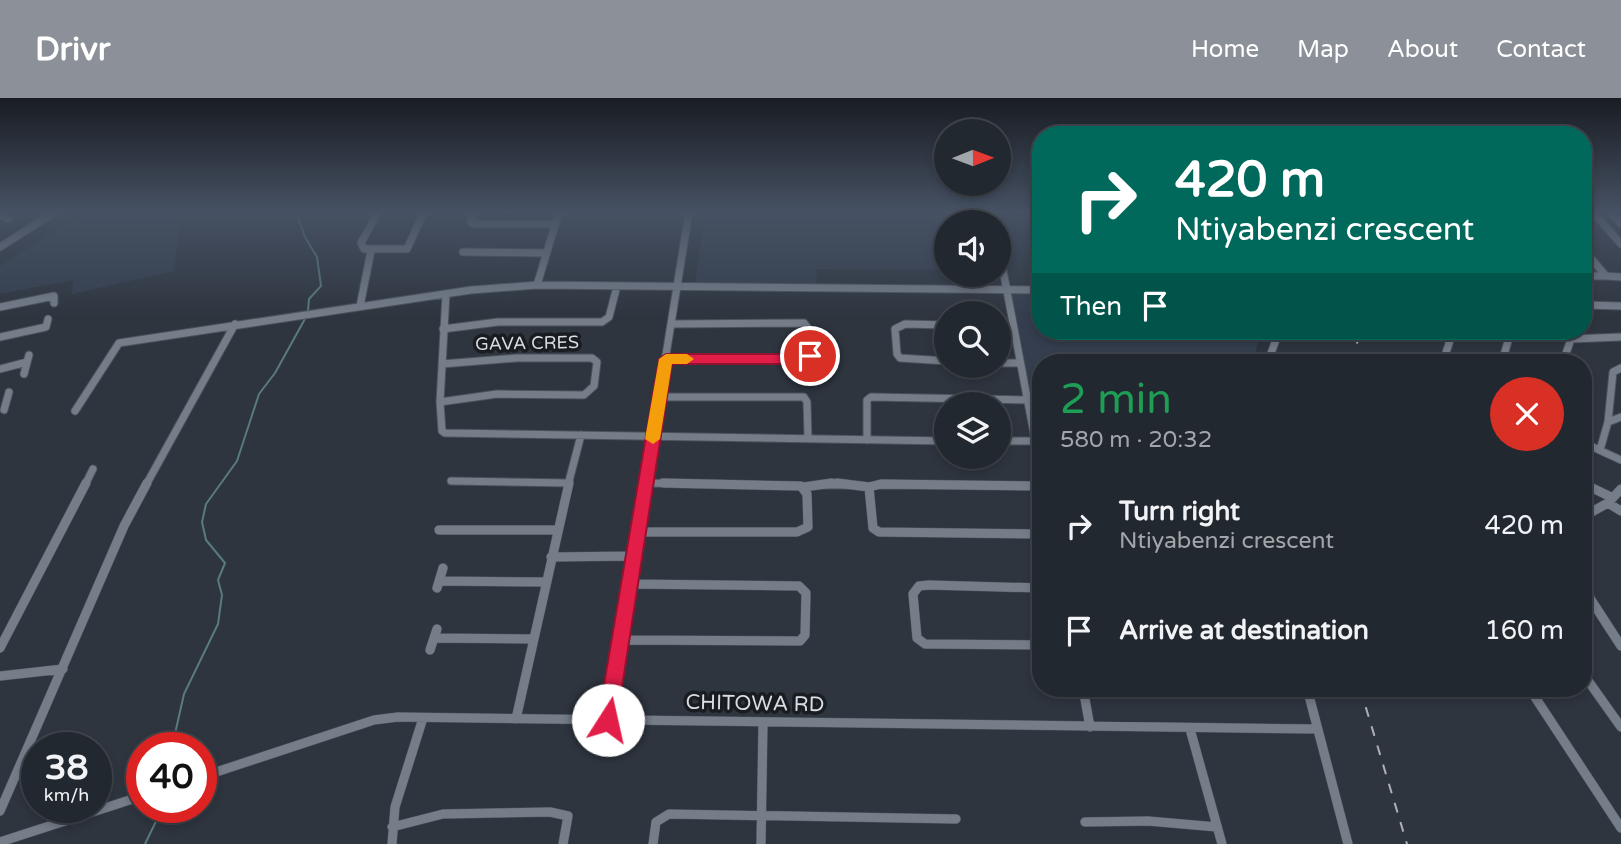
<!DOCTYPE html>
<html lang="en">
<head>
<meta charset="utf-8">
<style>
  :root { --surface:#22282f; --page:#2e343b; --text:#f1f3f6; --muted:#a2a6aa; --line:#3f444b; --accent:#8c9099 }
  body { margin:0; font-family:"Varela Round",sans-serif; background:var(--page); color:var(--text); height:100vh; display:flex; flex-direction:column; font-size:26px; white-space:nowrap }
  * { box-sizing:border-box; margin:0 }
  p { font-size:23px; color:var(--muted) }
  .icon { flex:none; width:38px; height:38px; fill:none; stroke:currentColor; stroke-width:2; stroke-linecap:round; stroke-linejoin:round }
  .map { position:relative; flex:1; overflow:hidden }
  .drawer { position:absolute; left:1032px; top:256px; width:560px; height:343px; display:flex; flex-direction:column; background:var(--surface); border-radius:28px; box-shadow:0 4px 10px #0003,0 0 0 2px var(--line) }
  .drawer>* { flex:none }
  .hud { position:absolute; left:1032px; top:28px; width:560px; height:214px; border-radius:28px; box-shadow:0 4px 10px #0003,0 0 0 2px var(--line); background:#00695c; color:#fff; overflow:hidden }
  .needle { width:46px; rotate:89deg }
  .tools { position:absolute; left:934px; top:21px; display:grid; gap:14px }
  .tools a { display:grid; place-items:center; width:77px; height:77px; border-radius:50%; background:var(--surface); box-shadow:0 4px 10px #0003,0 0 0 2px var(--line); font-size:35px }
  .speed { position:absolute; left:21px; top:634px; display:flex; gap:14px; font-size:35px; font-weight:700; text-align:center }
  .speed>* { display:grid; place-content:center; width:91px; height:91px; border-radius:50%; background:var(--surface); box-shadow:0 4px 10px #0003,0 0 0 2px var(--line); line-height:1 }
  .speed small { font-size:18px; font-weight:400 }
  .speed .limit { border:10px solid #d22; background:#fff; color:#111 }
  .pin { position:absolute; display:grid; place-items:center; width:60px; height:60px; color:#fff; margin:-30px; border:4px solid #fff; border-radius:50%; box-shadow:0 2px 7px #0007 }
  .me { position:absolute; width:77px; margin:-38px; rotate:10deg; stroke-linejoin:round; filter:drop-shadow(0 0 5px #0008) }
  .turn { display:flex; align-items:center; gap:24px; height:147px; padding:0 28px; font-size:32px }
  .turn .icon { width:91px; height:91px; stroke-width:2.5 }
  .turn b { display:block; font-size:49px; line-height:60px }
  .then { display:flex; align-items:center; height:66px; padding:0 28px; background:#0003; gap:14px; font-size:26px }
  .round { display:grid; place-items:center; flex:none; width:74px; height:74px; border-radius:37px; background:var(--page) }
  .overview { display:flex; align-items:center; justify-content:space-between; height:119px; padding:0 28px }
  h1 { font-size:42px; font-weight:600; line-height:52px; color:#1e9e55 }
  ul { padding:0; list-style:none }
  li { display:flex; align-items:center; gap:21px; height:105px; padding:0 28px }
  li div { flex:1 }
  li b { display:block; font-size:26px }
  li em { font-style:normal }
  header { display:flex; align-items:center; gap:42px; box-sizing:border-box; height:98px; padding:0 35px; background:var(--accent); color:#fff }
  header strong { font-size:33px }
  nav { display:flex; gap:38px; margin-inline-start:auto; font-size:24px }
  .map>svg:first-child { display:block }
  .built { fill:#343e4e }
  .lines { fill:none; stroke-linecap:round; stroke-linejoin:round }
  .stream { stroke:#597b7e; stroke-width:2 }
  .minor-far1-casing { stroke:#4c525b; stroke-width:9 }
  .minor-casing { stroke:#4c525b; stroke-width:10 }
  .minor-far1 { stroke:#757d89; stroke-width:7 }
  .minor { stroke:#757d89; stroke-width:9 }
  .rail { stroke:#abb0b8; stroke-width:2; stroke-dasharray:10 10; stroke-linecap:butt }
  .route { fill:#e11d48; stroke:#92132f; stroke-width:2 }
  .slow { fill:#f59e0b }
  .labels { text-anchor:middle; stroke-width:7; stroke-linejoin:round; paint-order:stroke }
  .street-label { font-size:18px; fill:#d8dce3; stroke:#191c21 }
  .near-street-label { font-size:21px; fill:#d8dce3; stroke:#191c21 }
</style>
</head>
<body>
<header>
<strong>Drivr</strong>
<nav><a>Home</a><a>Map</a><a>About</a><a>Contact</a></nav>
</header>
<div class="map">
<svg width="1621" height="746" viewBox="0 0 1621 746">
  <rect width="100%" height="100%" fill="#2e353f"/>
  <path class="built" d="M84,114H181L174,173L72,196L73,182L0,196V168Z
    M705,114H966L973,124H947V172L817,171L816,186L695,185Z
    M1010,196H1041V233H1260L1254,264H1041V354Z"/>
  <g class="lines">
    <path class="stream" d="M296,114L305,139L317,159L321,188L309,201L308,213
      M172,649L184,596L218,526L222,497L218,482L225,465L206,442L202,424L206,406L237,363L259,296L275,275L306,219
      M145,746L163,709"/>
    <defs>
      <path id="minor-far1" d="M378,114L361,145L364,151H407L424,114
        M474,114L471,124L474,126H555
        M992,114L994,124
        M1593,114L1621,146
        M1610,114L1621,126
        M0,117L9,121
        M0,149L55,114
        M999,151L1041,373
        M1584,152L1606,178L1621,179
        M463,154L545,155
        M1584,178H1606
        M537,187L559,114
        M446,196L440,304L442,333L445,335L947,343
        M1584,207L1621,208
        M360,208L371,153
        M0,209L54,198V205
        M947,227L905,226L895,231L897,256L900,260L947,263
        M999,229H1013
        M443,231L498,224H602L609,219L617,188
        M0,239L46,229L48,221
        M666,261H807C815,249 814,236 804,225L671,226
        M1268,264L1279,233
        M1443,264L1453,233
        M1502,264L1511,233
        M1563,264L1571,241L1621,239
        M999,265H1020
        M0,271L27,264
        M24,276L29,257
        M660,299H804L807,304L808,340
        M440,304L497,296L584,297L594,288L597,264L592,260H517L442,266
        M4,312L9,294
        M75,313L119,245L471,192L537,187L1041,192
        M1608,324L1621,319
        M867,342V302L871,299L1028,302
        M999,343H1035
        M1584,345L1621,362
        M1600,352L1608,324L1613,274L1621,270
        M451,383L569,385
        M646,385L753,387
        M85,387L93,371
        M146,387L235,226
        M568,387L581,337
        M645,387L689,114
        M818,387H852
        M877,387H967"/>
      <path id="minor" d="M837,385L869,389
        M1584,386L1611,399
        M1041,388L881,386L869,389L873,430L879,434L1041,436
        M804,389L832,385
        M1608,405L1621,413
        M1584,418L1608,405L1621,391
        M439,432H557
        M639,434H797L808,429L807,396L801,388L663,385
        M551,459L635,458
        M439,483L546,484
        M437,490L443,470
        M1041,490L929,487L919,488L913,496L917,540L925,546L1041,547
        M1584,491L1621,548
        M434,540L534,541
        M622,542L800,543L805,537L806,495L799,488L630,486
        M0,550L86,385
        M430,552L437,531
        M1584,577L1621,629
        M0,578L63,571
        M1083,590L1090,629
        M1307,590L1348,746
        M1529,590L1621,730
        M516,621L569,385
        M608,622L646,385
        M1190,631L1222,746
        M201,679L374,622L398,619L1317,631
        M0,713L124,428L147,385
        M1085,724L1148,723L1217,729
        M392,729L443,716L550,714L568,718L563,746
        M0,744L142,698
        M392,746L395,709L423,620
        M653,746L656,724L669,716L956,721
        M761,746L763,625"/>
    </defs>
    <use href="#minor-far1" class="minor-far1-casing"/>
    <use href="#minor" class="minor-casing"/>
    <use href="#minor-far1" class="minor-far1"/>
    <use href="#minor" class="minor"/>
    <path class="rail" d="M1349,264L1362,233
      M1360,590L1407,746"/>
  </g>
  <linearGradient id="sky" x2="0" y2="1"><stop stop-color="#191d23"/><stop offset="0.52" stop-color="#465163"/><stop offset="1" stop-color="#465163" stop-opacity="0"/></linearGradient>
  <rect width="1621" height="219" fill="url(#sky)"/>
  <path class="route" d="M810,253L817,258L807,266H672L617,622L615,629L608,631L601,629L598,622L659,261L666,256H803Z"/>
  <path class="slow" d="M666,256H687L694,261L687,266H672L660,341L653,346L645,341L659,261Z"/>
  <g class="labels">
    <g class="street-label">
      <text transform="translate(527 245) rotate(-1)" y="6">GAVA CRES</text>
    </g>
    <g class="near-street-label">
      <text transform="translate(755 605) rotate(1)" y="7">CHITOWA RD</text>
    </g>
  </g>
</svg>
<div class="tools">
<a><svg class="needle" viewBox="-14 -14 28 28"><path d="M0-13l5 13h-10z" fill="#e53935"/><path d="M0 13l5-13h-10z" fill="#a2a6aa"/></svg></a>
<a><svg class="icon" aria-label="sound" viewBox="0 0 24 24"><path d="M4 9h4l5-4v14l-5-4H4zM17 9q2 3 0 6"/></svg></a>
<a><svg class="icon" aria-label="search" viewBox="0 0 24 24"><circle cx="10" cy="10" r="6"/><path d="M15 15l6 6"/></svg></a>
<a><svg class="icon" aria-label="layers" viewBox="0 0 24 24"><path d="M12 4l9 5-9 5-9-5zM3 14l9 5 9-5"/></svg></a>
</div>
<div class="speed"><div>38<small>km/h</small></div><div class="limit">40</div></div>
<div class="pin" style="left:810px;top:258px;background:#d93025"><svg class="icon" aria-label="arrive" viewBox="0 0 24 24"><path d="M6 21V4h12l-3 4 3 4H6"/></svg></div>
<svg class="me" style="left:608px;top:622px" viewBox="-20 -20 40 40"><circle r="19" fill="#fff"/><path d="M0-13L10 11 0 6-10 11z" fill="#e11d48"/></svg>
<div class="hud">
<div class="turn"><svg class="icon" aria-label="right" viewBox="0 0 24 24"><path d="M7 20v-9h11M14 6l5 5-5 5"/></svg><div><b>420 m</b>Ntiyabenzi crescent</div></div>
<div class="then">Then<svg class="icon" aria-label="arrive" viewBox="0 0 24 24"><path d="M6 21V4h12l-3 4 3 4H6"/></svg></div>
</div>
<section class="drawer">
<div class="overview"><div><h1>2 min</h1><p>580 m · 20:32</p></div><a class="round" style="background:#d93025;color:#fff"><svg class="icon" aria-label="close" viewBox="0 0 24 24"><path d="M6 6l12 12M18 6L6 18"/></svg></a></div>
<ul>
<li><svg class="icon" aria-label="right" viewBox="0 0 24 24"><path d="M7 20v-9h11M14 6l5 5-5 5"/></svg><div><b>Turn right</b><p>Ntiyabenzi crescent</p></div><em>420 m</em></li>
<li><svg class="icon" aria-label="arrive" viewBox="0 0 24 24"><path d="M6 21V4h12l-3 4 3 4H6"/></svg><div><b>Arrive at destination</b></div><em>160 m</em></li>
</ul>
</section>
</div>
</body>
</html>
